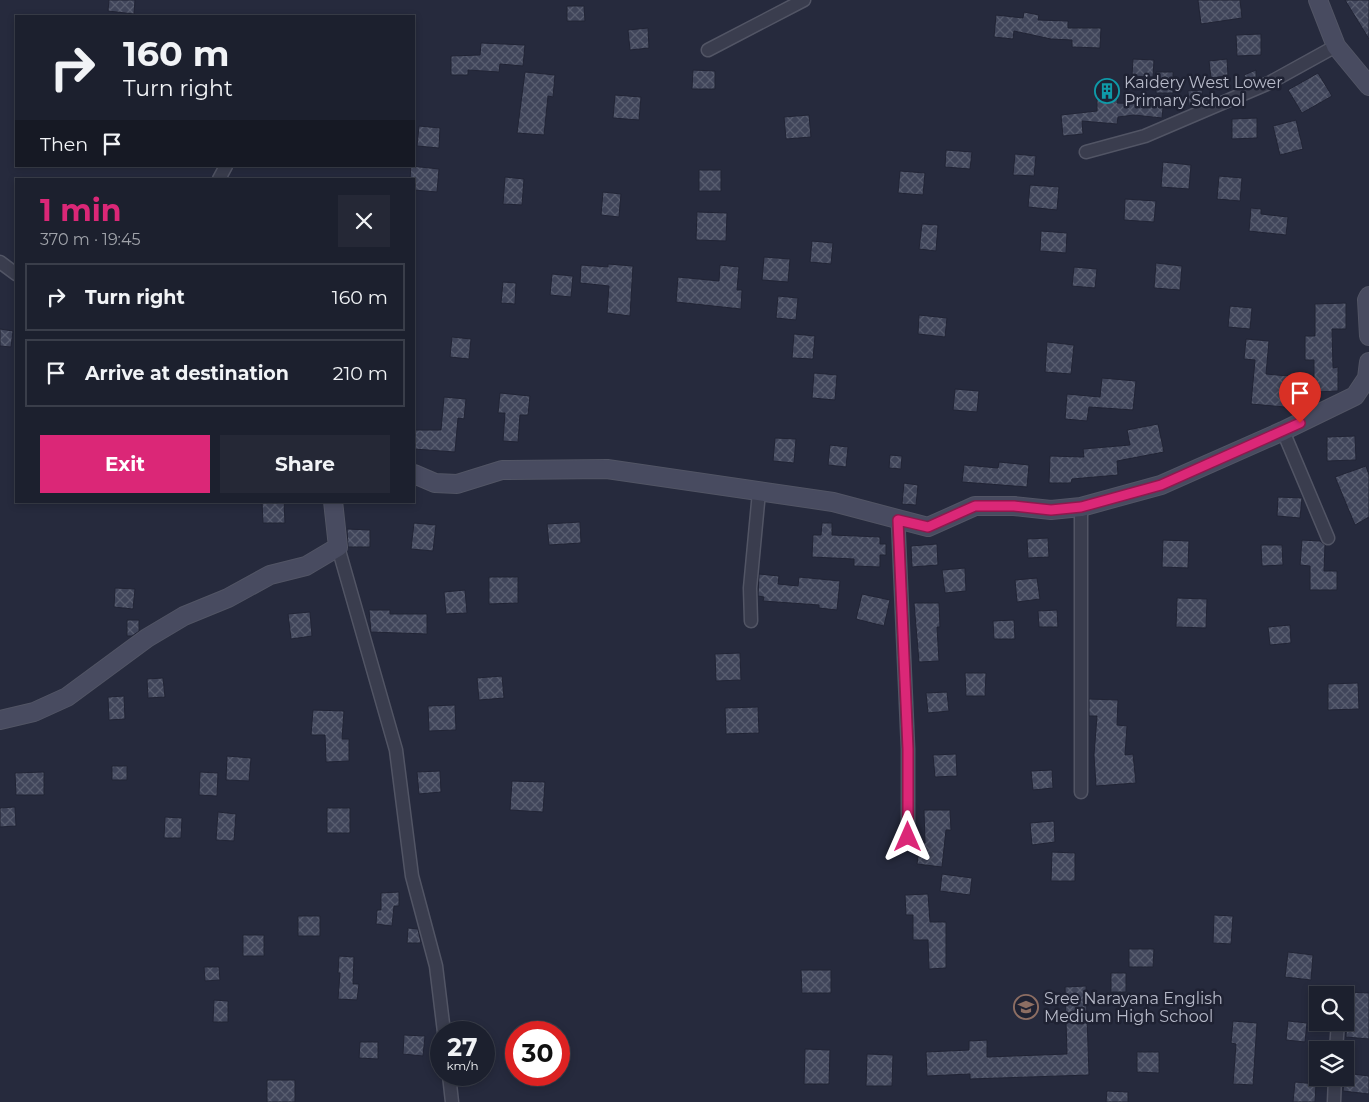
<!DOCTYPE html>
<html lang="en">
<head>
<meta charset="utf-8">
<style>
  :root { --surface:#1c202e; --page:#252836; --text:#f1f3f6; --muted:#a0a3aa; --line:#3a3e4a; --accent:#db2777 }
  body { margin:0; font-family:Montserrat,sans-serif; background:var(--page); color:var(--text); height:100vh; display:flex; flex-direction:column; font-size:19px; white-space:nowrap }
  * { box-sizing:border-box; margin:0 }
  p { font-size:16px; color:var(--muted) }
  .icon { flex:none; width:28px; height:28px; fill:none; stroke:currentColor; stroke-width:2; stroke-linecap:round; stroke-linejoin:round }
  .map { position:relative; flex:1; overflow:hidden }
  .side { position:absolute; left:15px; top:178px; width:400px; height:325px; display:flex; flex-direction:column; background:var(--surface); border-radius:0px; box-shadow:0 2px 8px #0003,0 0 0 1px var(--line) }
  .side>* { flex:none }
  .hud { position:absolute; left:15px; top:15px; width:400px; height:152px; border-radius:0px; box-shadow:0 2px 8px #0003,0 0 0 1px var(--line); background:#1c202e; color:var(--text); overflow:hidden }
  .fabs { position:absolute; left:1309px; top:986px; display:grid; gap:10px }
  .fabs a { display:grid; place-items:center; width:45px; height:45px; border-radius:0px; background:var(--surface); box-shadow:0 2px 8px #0003,0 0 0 1px var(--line); font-size:25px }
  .speed { position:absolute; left:430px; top:1021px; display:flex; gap:10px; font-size:25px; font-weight:700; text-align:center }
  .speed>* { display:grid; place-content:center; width:65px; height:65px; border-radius:50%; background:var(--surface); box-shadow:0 2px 8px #0003,0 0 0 1px var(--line); line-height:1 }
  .speed small { font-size:12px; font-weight:400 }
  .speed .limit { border:8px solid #d22; background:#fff; color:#111 }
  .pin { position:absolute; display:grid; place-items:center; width:42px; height:42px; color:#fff; margin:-51px -21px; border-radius:50% 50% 50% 0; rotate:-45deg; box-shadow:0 0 5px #0007 }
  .pin .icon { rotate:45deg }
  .me { position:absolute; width:55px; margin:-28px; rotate:0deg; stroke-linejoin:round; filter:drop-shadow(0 0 4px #0008) }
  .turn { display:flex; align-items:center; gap:18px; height:105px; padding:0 25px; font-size:22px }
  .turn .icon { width:65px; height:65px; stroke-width:2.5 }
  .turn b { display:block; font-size:35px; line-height:42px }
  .then { display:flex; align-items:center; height:48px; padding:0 25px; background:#0003; gap:10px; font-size:19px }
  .round { display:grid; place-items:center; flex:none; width:52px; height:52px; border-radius:0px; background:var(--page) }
  .summary { display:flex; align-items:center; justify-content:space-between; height:85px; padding:0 25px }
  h1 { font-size:30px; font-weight:700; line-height:38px; color:var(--accent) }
  .cta { display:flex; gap:10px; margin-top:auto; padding:10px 25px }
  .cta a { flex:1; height:58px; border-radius:0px; background:var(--accent); color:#fff; font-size:20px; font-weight:700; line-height:58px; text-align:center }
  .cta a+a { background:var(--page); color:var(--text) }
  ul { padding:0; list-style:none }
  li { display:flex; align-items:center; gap:15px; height:68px; margin:0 10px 8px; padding:0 15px; border:2px solid var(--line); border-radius:0px }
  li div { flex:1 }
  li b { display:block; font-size:19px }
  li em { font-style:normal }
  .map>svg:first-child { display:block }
  .building { fill:url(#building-cross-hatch); stroke:#212435 }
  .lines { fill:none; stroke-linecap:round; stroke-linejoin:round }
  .street-casing { stroke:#525565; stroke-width:15 }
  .secondary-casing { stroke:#525565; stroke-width:20 }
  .street { stroke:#3a3d4e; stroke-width:12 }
  .secondary { stroke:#484b60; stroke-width:18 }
  .route-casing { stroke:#8e194d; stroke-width:12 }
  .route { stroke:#db2777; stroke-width:9 }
  .labels { text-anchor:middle; stroke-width:5; stroke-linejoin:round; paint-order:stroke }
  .poi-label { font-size:16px; fill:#b6b9c8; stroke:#1f2233; text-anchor:start }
</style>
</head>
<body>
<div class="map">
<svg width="1369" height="1102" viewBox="0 0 1369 1102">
  <defs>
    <pattern id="building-cross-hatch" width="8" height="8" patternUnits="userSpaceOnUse" patternTransform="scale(1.25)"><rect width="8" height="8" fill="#40455a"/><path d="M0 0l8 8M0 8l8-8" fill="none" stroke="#595e70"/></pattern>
  </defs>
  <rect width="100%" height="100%" fill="#262a3d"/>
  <path class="building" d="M109,0H135L134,14L108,11Z
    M1198,0H1240L1242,18L1201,24Z
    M1345,0H1369V39Z
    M567,6H584L585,21H567Z
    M1024,12L1039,15L1038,20L1068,21V28H1101L1100,48L1072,47V40L1051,39L1014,31L1013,39L994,37L996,15L1023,18Z
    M648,28L649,48L630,50L628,30Z
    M1261,34V55L1237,56L1236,35Z
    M481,43L525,45L523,66L500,64L499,72L468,70V75H451V56L480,55Z
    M1133,59L1154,60L1153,77L1132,76Z
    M1227,59L1228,76L1211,78L1209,61Z
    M693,70L715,71V89H692Z
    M1256,70V80L1248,83L1244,75Z
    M525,72L555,75L553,97L548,96L544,135L517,133Z
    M1156,72H1173V93H1156Z
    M1318,73L1332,96L1302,113L1288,90Z
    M1202,90L1203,102L1189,106L1188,91Z
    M1097,91L1118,94L1117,103L1141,104V96L1164,99L1162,118L1134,115L1118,117L1117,124L1082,121L1083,134L1063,136L1061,115L1097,111Z
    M615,95L641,97L639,120L613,118Z
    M809,115L811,137L786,139L784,117Z
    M1257,118V138L1232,139V119Z
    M1296,120L1303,149L1280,155L1273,126Z
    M419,126L440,128L439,148L417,146Z
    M946,150L972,152L970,169L945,167Z
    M1015,154L1036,156L1034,176L1013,175Z
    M1163,162L1191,165L1189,189L1161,187Z
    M411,166L439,169L437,192L414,190V179H410Z
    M699,170H721V191H699Z
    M900,171L925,173L923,195L898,193Z
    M1219,176L1242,178L1240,201L1217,199Z
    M505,177L524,179L522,205L503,204Z
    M1030,185L1059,187L1057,210L1028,207Z
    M603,192L621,194L619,217L601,215Z
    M1125,199L1156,201L1154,222L1124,220Z
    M1251,208L1261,209V214L1288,217L1286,235L1249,231Z
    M697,212L727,213L726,241L696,240Z
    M922,224L938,225L936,251L919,249Z
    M1041,231L1067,233L1066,253L1040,251Z
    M812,241L833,243L831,264L810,262Z
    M764,257L790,259L788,282L762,280Z
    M1156,263L1182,266L1180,290L1154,288Z
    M608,264L633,266L630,316L607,313L609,286L580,283L581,265L608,267Z
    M720,265L739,267L737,290H742L741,309L676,302L678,277L719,281Z
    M1074,267L1097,269L1095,288L1072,286Z
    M552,274L573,276L571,297L550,295Z
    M503,282L516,283L515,304L501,303Z
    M778,296L798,298L796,320L776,318Z
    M1346,303V329H1332L1333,368L1338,367V391L1314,392V360H1305V336H1315V304Z
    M1230,306L1252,308L1250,329L1228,327Z
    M919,315L947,318L945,337L918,334Z
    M0,329L13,331L11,347L0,346Z
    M794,334L815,336L813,359L792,358Z
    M452,337L471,339L469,359L450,357Z
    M1246,339L1269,341L1266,374L1288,376L1285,407L1251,404L1255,360L1244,359Z
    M1047,342L1074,345L1071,374L1045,372Z
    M814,373L837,375L835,400L812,398Z
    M1102,378L1136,381L1133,410L1089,407L1087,421L1065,419L1067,394L1100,397Z
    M955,389L979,391L977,412L953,410Z
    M500,393L530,396L528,415H520L518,442L503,441L505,413H498Z
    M444,397L466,399L464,419L458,418L455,452L414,449V430H441Z
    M1158,424L1164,452L1117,461L1118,475L1072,479L1071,483H1049L1050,456L1084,457L1083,449L1130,445L1127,430Z
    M1355,436L1356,460L1327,461V437Z
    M775,438L796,439L794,463L773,461Z
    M830,445L848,447L846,467L828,465Z
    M890,455L902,456L901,469L889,468Z
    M999,462L1029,465L1027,487L962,482L964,465L998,468Z
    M1366,466L1369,475V517L1355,525L1335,477Z
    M904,483L918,485L916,505L902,504Z
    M1278,497L1302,498L1300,518L1277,516Z
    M262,501H284L285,523H263Z
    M580,522L581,543L549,545L547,524Z
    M414,523L436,525L433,551L411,549Z
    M822,523H832V535L880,537V544H886V555H880V567L854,566V559L812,557L813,535H821Z
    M347,529L370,530V547H348Z
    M1048,538L1049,557L1028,558L1027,539Z
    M1163,540L1189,541L1188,568L1162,567Z
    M1302,540L1320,541L1325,545L1324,571H1337V590H1310V566L1300,565Z
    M937,544L938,565L912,567L911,546Z
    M1261,545H1282L1283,565L1262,566Z
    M965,568L966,591L945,593L942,570Z
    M759,574L779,576L778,584L798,586L799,577L840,581L837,610L819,608V605L763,601L764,597L758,596Z
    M489,577H518V603L489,604Z
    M1037,578L1040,599L1017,602L1015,580Z
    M115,588L135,589L133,609L114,607Z
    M465,590L467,613L446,614L444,592Z
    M862,594L890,600L884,626L856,619Z
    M1177,598L1207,599L1206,628L1176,627Z
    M914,603H939L940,627H937L939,661L919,662Z
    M369,610H390V614H427V634L371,632Z
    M1057,610L1058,627H1039L1038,611Z
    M310,612L312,636L291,639L288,614Z
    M127,620H139V631L132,636H127Z
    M1014,620L1015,639H994L993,621Z
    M1290,625L1291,643L1270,645L1268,627Z
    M740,653L741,680L716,681L715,654Z
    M965,673H986L985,696H966Z
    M502,676L504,698L479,700L477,678Z
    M163,678L165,697L148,698L147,679Z
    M1358,683L1359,709L1328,710V684Z
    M947,692L949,711L928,713L926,693Z
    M124,696L125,719L109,720L108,697Z
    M1089,699L1118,700L1117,725L1127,726L1125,755L1133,754L1136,783L1096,786L1094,755L1097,716H1089Z
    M455,705L456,730L429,731L428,706Z
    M758,707L759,733L726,734L725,708Z
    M313,710L344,711L342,739H349V761L326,762L325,735H311Z
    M956,754L957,776L935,777L933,755Z
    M227,756L251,758L249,781L226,780Z
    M112,766H127V780H112Z
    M1052,770L1053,788L1033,790L1031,771Z
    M440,771L441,792L419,794L417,772Z
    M44,772V795H16L15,773Z
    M200,772L218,773L217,796L199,795Z
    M512,781L545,782L543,812L510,810Z
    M15,807L16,826L0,827V808Z
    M327,808H350V833H327Z
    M924,810H950L951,830H946L942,867L917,864L920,842L925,843Z
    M218,812L236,814L234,841L216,840Z
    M165,817L182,818L181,838H164Z
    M1054,821L1055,842L1032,845L1030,823Z
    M1052,852L1075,853V881H1051Z
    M942,874L972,878L970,895L940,891Z
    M399,892V906H394L392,926L376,924L377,910H381V893Z
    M928,894L930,922H946V968L929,969L928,940H913V915H906L905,895Z
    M1214,915L1233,916L1231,944L1213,943Z
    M298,916H320V936H298Z
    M408,928L418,929L421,943H407Z
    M243,935H264V956H243Z
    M1129,949H1154L1153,967H1129Z
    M1288,952L1313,955L1311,980L1285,977Z
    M339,956L354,957L353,984H359L357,1000L338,999L340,973H338Z
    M204,967H219L220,980L205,981Z
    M801,970H831V993H802Z
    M1111,973H1126V992H1111Z
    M1086,986L1089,1075L970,1079V1074L927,1076L926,1052L969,1050V1041L987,1040V1057L1067,1054L1065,987Z
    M1348,992L1369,993V1039L1346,1037Z
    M214,1000L228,1001V1022H213Z
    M1233,1021L1257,1023L1253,1085L1233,1084L1236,1044L1231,1043Z
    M1288,1021L1307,1023L1305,1042L1286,1040Z
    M404,1035L425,1036L423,1056L403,1054Z
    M360,1042H378V1059L359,1058Z
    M805,1049L830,1050L829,1084H804Z
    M1137,1052H1159V1073L1137,1072Z
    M867,1054L893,1055L892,1086H866Z
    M1345,1073L1369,1076V1094L1343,1091Z
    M267,1080H295V1102H267Z
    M1295,1082L1316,1084L1315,1102H1293Z
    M1107,1091L1128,1092V1102H1106Z"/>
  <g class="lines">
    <defs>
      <path id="street" d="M708,50L804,0
        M1086,152L1145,136L1269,83L1336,46
        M219,179L226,166
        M0,262L16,274
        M1283,431L1328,538
        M1081,507V792
        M898,520L908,749V837
        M338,547L396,750L412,876L436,966L444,1032
        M751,621L750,588L759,492
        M1336,1050L1338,1022
        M449,1075L452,1102
        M1334,1102L1335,1078"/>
      <path id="secondary" d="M1318,0L1336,46L1369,86
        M1369,296L1367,300L1369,336
        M414,474L435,483L457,484L502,470L607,469L833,502L928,527L975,506H1014L1051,510L1081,507L1161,485L1283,431L1355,396L1367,378L1369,362
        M0,720L34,712L67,697L147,638L184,616L228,598L270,575L306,566L338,547L333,501"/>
    </defs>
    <use href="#street" class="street-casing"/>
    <use href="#secondary" class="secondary-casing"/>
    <use href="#street" class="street"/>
    <use href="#secondary" class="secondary"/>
  </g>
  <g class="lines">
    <defs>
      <path id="route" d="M908,837V749L898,520L928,527L975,506H1014L1051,510L1081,507L1161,485L1300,423"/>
    </defs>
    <use href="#route" class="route-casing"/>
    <use href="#route" class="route"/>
  </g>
  <defs>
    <symbol id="building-ring" viewBox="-11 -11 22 22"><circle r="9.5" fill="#1f2233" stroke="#0f9aa8" stroke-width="1.5"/><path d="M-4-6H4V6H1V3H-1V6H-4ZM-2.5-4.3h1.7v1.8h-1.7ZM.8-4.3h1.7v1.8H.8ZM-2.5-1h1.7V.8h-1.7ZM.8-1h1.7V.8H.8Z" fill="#0f9aa8"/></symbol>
    <symbol id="school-ring" viewBox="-11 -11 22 22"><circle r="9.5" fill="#1f2233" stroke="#8d6e63" stroke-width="1.5"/><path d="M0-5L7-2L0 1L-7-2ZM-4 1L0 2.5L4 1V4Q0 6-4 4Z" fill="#8d6e63"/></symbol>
  </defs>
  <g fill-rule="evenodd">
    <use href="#building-ring" x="1093" y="77" width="28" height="28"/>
    <use href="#school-ring" x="1012" y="993" width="28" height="28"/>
  </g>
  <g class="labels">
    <g class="poi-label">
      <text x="1124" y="88">Kaidery West Lower<tspan x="1124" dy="18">Primary School</tspan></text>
      <text x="1044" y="1004">Sree Narayana English<tspan x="1044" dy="18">Medium High School</tspan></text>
    </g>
  </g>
</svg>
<div class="fabs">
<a><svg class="icon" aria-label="search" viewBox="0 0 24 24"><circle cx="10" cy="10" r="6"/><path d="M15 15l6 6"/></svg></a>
<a><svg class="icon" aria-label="layers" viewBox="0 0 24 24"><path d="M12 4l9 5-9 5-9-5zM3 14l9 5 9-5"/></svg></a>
</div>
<div class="speed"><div>27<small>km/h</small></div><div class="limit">30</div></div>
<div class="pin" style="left:1300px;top:423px;background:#d93025"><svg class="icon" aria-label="arrive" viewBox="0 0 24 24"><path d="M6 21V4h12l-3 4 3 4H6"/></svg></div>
<svg class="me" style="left:908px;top:837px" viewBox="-20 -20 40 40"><path d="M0-17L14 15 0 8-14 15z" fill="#db2777" stroke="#fff" stroke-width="4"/></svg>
<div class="hud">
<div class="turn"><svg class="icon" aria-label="right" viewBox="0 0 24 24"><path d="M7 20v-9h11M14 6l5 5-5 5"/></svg><div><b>160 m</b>Turn right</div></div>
<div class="then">Then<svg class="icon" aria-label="arrive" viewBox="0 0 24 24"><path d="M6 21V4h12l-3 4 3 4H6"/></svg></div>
</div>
<section class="side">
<div class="summary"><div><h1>1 min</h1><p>370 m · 19:45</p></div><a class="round"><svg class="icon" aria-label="close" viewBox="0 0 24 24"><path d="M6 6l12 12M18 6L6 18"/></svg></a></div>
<ul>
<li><svg class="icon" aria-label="right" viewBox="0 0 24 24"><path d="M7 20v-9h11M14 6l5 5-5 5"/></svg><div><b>Turn right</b></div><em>160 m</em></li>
<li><svg class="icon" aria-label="arrive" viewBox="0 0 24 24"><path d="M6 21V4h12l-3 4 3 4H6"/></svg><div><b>Arrive at destination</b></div><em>210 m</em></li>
</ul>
<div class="cta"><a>Exit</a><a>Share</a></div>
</section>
</div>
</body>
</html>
